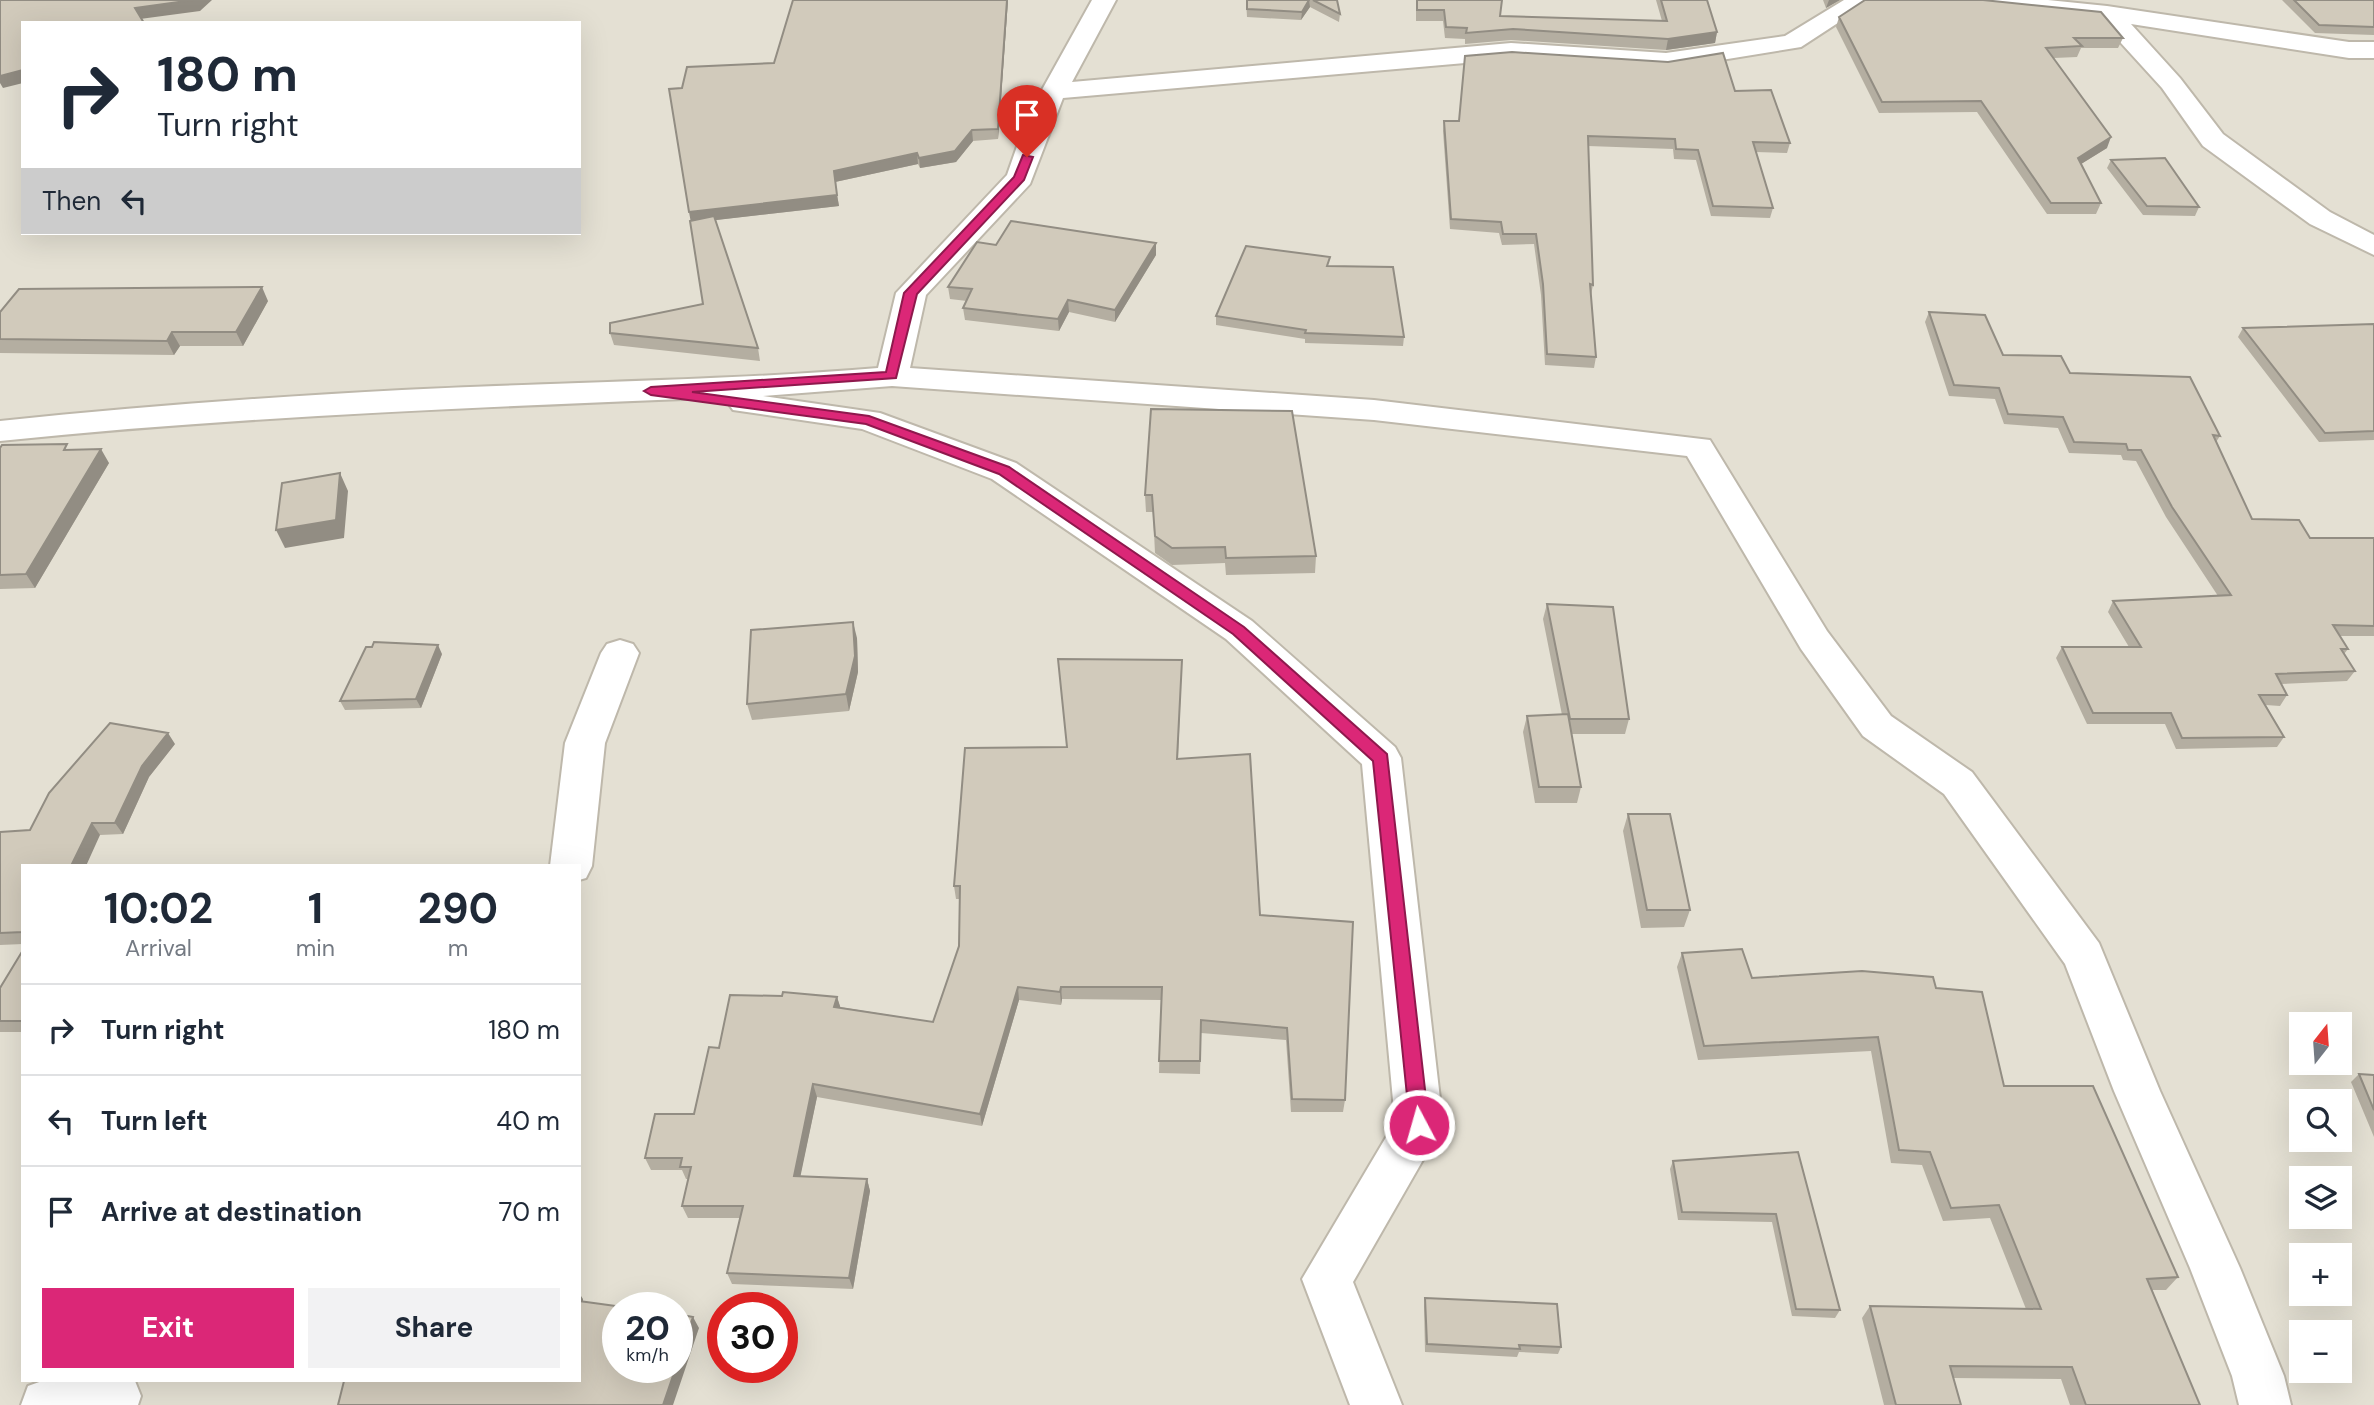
<!DOCTYPE html>
<html lang="en">
<head>
<meta charset="utf-8">
<style>
  :root { --surface:#fff; --page:#f2f2f3; --text:#1f2937; --muted:#747a83; --line:#e0e1e3; --accent:#db2777 }
  body { margin:0; font-family:"DM Sans",sans-serif; background:var(--page); color:var(--text); height:100vh; display:flex; flex-direction:column; font-size:26px; white-space:nowrap }
  * { box-sizing:border-box; margin:0 }
  p { font-size:23px; color:var(--muted) }
  .icon { flex:none; width:38px; height:38px; fill:none; stroke:currentColor; stroke-width:2; stroke-linecap:round; stroke-linejoin:round }
  .map { position:relative; flex:1; overflow:hidden }
  .details { position:absolute; left:21px; top:864px; width:560px; height:518px; display:flex; flex-direction:column; background:var(--surface); border-radius:0px; box-shadow:0 7px 28px #0002 }
  .details>* { flex:none }
  .guide { position:absolute; left:21px; top:21px; width:560px; height:214px; border-radius:0px; box-shadow:0 7px 28px #0002; background:#fff; color:var(--text); overflow:hidden }
  .needle { width:46px; rotate:17deg }
  .tools { position:absolute; left:2289px; top:1012px; display:grid; gap:14px }
  .tools a { display:grid; place-items:center; width:63px; height:63px; border-radius:0px; background:var(--surface); box-shadow:0 7px 28px #0002; font-size:35px }
  .speed { position:absolute; left:602px; top:1292px; display:flex; gap:14px; font-size:35px; font-weight:700; text-align:center }
  .speed>* { display:grid; place-content:center; width:91px; height:91px; border-radius:50%; background:var(--surface); box-shadow:0 7px 28px #0002; line-height:1 }
  .speed small { font-size:18px; font-weight:400 }
  .speed .limit { border:10px solid #d22; background:#fff; color:#111 }
  .pin { position:absolute; display:grid; place-items:center; width:60px; height:60px; color:#fff; margin:-72px -30px; border-radius:50% 50% 50% 0; rotate:-45deg; box-shadow:0 0 7px #0007 }
  .pin .icon { rotate:45deg }
  .me { position:absolute; width:77px; margin:-38px; rotate:354deg; stroke-linejoin:round; filter:drop-shadow(0 0 5px #0008) }
  .turn { display:flex; align-items:center; gap:24px; height:147px; padding:0 21px; font-size:32px }
  .turn .icon { width:91px; height:91px; stroke-width:2.5 }
  .turn b { display:block; font-size:49px; line-height:60px }
  .then { display:flex; align-items:center; height:66px; padding:0 21px; background:#0003; gap:14px; font-size:26px }
  .eta { display:flex; justify-content:space-evenly; align-items:center; height:119px; text-align:center }
  .eta b { font-size:42px; font-weight:700; line-height:49px }
  .action { display:flex; gap:14px; margin-top:auto; padding:14px 21px }
  .action a { flex:1; height:80px; border-radius:0px; background:var(--accent); color:#fff; font-size:28px; font-weight:700; line-height:80px; text-align:center }
  .action a+a { background:var(--page); color:var(--text) }
  ul { padding:0; list-style:none }
  li { display:flex; align-items:center; gap:21px; height:91px; padding:0 21px; border-top:2px solid var(--line) }
  li div { flex:1 }
  li b { display:block; font-size:26px }
  li em { font-style:normal }
  .map>svg:first-child { display:block }
  .residential { fill:#e4e0d3; fill-rule:evenodd }
  .lines { fill:none; stroke-linecap:round; stroke-linejoin:round }
  .minor-casing { stroke:#beb8ab; stroke-width:4 }
  .minor { fill:#fff; fill-rule:evenodd }
  .wall { fill:#b4aea1 }
  .shaded-wall { fill:#928d83 }
  .building { fill:#d1cabb; stroke:#928d83; stroke-width:2 }
  .route { fill:#db2777; stroke:#8e194d; stroke-width:2 }
</style>
</head>
<body>
<div class="map">
<svg width="2374" height="1405" viewBox="0 0 2374 1405">
  <rect width="100%" height="100%" fill="#f0eee5"/>
  <path class="residential" d="M0,0H2374V1405H0ZM23,23H579V233H23ZM23,866H579V1381H23ZM2301,1024H2340V1062H2301ZM2301,1101H2340V1139H2301ZM2301,1178H2340V1216H2301ZM2301,1255H2340V1293H2301ZM618,1307H677V1367H618ZM723,1307H782V1367H723ZM2301,1332H2340V1370H2301Z"/>
  <g class="lines">
    <defs>
      <path id="minor" d="M1092,0H1116L1072,82L1511,43L1666,53L1785,36L1844,0H1873L1801,47L1666,69L1511,59L1063,98L1030,184L926,295L910,368L1374,400L1710,440L1827,631L1891,716L1972,772L2099,943L2160,1091L2240,1268L2284,1376L2291,1405H2239L2232,1376L2190,1268L2114,1091L2065,964L1944,794L1863,736L1801,649L1687,456L1374,420L892,386L763,396L880,413L1016,463L1252,621L1395,747L1401,758L1443,1125L1353,1282L1402,1405H1350L1302,1279L1395,1122L1362,764L1226,639L992,479L862,429L733,410L728,403L732,397C487,407 243,416 0,441V421C134,407 267,397 402,390C560,382 720,381 878,368L896,293L1007,175L1028,115Z
        M1962,0H2048L2107,6L2349,42H2374V58H2349L2131,24L2180,78L2223,134L2330,212L2374,235V255L2310,224L2203,146L2162,88L2100,20L1974,7L1965,5Z
        M620,640L633,644L639,653L605,743L592,866L586,878L579,880V866H550L565,743L601,653L607,644Z
        M42,1381H135L141,1396L138,1405H21L28,1386Z"/>
    </defs>
    <use href="#minor" class="minor-casing"/>
    <use href="#minor" class="minor"/>
  </g>
  <path class="wall" d="M793,0H1008L998,139L973,141L956,162L920,168L918,164L835,182L839,206L715,220L758,348L760,361L614,345L610,333L703,304L682,88L774,63Z
    M1246,0H1337L1340,14L1339,22L1310,7L1301,20L1247,17Z
    M1416,0H1502L1500,16L1662,21L1656,0H1707L1717,32L1715,43L1666,50L1511,40L1465,44V39L1445,38L1443,21H1416Z
    M1823,0H1840L1826,8Z
    M2282,0H2374V35L2315,33Z
    M1839,17L2123,38L2118,48H2081L2077,57L2054,58L2107,148L2081,164L2101,203L2096,214H2047L1977,112L1879,113L1836,27Z
    M1735,91L1790,143L1787,153L1756,152L1773,208L1770,218L1711,216L1696,160L1674,159L1673,149L1588,146L1593,285L1591,295L1596,357L1594,368L1545,365L1541,295L1534,244L1502,245L1499,233L1450,229L1443,131L1444,121H1459Z
    M2111,160L2199,207L2195,216L2143,215L2107,168Z
    M1156,243V255L1115,322L1069,312L1059,331L965,320L963,308L967,301L950,299L948,287L996,245Z
    M1329,266L1404,337L1403,346L1305,343V339L1216,325V316Z
    M268,301L243,346H180L174,355L0,353V312Z
    M1929,312L2003,355L2070,373L2220,436L2216,442L2252,519L2310,538H2374V636H2339L2348,649L2344,654L2355,671L2347,681L2281,684L2287,695L2280,706L2266,705L2284,737L2277,747L2176,749L2165,724H2087L2056,658L2062,647H2129L2108,612L2113,601L2218,596L2166,517L2136,461L2123,460L2121,455L2069,453L2058,428L2004,424L1995,399L1949,396L1925,322Z
    M2374,324V440L2319,442L2238,337L2243,328Z
    M1151,409L1316,556L1315,573L1226,575L1225,563L1172,565L1155,553L1153,512H1146L1145,495Z
    M0,448L70,450L109,463L35,588L0,589Z
    M1547,604L1629,719L1625,734H1571L1581,787L1577,803H1535L1523,732L1527,716L1562,715L1543,619Z
    M857,638L858,672L849,711L752,720L747,704Z
    M442,654L421,708L345,710L340,701Z
    M1182,660L1178,759L1260,915L1345,1100L1343,1112H1291L1286,1040L1201,1033L1200,1074L1159,1073L1161,1000L1062,999L1061,1005L1019,1000L982,1126L817,1097L800,1176L867,1179L870,1191L853,1289L732,1284L727,1273L740,1218H688L682,1206L688,1179H686L682,1170H651L645,1158L694,1114L719,1048L782,996L837,997L840,1007L933,1022L959,946L960,899H956L954,886L1067,747Z
    M175,744L149,777L123,834L100,835L23,866V944L0,945V832L30,830Z
    M1628,814L1690,910L1684,927L1641,928L1623,831Z
    M23,950V1032H0V988Z
    M1682,953L1752,978L1936,988L2004,1086L2178,1277L2166,1290H2152L2200,1405H2070L2061,1379L1953,1378L1961,1405H1884L1862,1318L1870,1306L2026,1309L1990,1218L1943,1221L1922,1165L1891,1163L1871,1051L1698,1060L1677,967Z
    M2359,1074L2374,1075V1137L2351,1082Z
    M1798,1152L1840,1310L1835,1318L1792,1316L1772,1222L1678,1220L1670,1169L1673,1161Z
    M1425,1298L1561,1347L1558,1354L1519,1352L1517,1357L1425,1352L1424,1306Z"/>
  <path class="shaded-wall" d="M193,0H212L200,11L140,19L135,8Z
    M1007,0H1008L998,139V129Z
    M1309,0L1310,7L1301,20L1302,12Z
    M1829,0H1840L1826,8Z
    M1717,32L1715,43L1666,50L1668,39Z
    M23,70V83L3,88L0,83V76Z
    M972,130L973,141L956,162L920,168L919,158Z
    M2111,137L2107,148L2073,169L2078,158Z
    M917,153L918,164L835,182L834,171Z
    M837,195L839,206L691,223L689,212Z
    M1156,243V255L1115,322V310Z
    M262,287L268,301L243,346L236,332Z
    M1068,300L1069,312L1059,331L1058,319Z
    M172,332L180,346L174,355L167,341Z
    M101,449L109,463L35,588L26,574Z
    M340,473L348,491L344,538L285,548L276,530Z
    M853,622L857,638L858,672L849,711L846,694Z
    M438,645L442,654L421,708L416,699Z
    M168,733L175,744L149,777L123,834L115,823L142,766Z
    M92,823L100,835L86,866H71Z
    M1018,987L1019,1000L982,1126L980,1114Z
    M1061,987L1062,999L1061,1005L1060,992Z
    M837,997L841,1009L834,1007Z
    M813,1084L817,1097L798,1188L794,1176Z
    M867,1179L870,1191L853,1289L849,1278Z
    M579,1293L583,1299V1313L579,1307Z
    M693,1317L699,1328L673,1405H663L676,1367H677V1362Z"/>
  <path class="building" d="M0,0H193L135,8L144,23H23V70L0,76Z
    M793,0H1007L998,129L972,130L955,151L919,158L917,153L834,171L837,195L689,212L669,89L682,88L687,67L774,63Z
    M1247,0H1309L1302,12L1247,9Z
    M1313,0H1337L1340,14Z
    M1417,0H1502L1500,16L1667,21L1661,0H1707L1717,32L1668,39L1513,29L1466,33L1467,28L1446,27L1444,10H1417Z
    M1865,0H1983L2101,12L2123,38H2074L2082,46L2046,48L2111,137L2078,158L2101,203H2051L1981,101L1882,102L1839,17Z
    M2294,0H2374V27L2319,25Z
    M1512,52L1668,62L1723,53L1735,91L1771,90L1790,143L1753,142L1773,208L1713,206L1698,150L1676,149L1675,139L1588,136L1593,285L1590,284L1596,357L1547,354L1543,284L1536,234H1503L1501,222L1451,219L1444,121H1459L1465,56Z
    M2165,158L2199,207L2147,206L2111,160Z
    M714,216L758,348L610,333V323L703,304L690,221Z
    M1011,221L1156,243L1115,310L1068,300L1058,319L963,308L972,289L948,287L977,242L996,245Z
    M1246,246L1330,257L1327,266L1393,267L1404,337L1305,333L1306,330L1216,316Z
    M262,287L236,332H172L167,341L0,339V312L19,289Z
    M1929,312L1985,315L2003,355L2061,356L2070,373L2190,377L2220,436L2213,435L2252,519L2299,520L2310,538H2374V626L2333,625L2348,649H2341L2355,671L2276,674L2287,695H2259L2284,737L2182,738L2171,713H2093L2062,647H2141L2113,601L2231,595L2172,507L2141,450H2128L2126,444L2074,442L2063,417L2008,414L1999,388L1954,385Z
    M2374,324V431L2325,433L2243,328Z
    M1151,409L1292,411L1316,556L1226,558L1225,547L1172,548L1155,536L1152,495H1145Z
    M67,444L64,450L101,449L26,574L0,575V448L2,445Z
    M340,473L336,520L276,530L282,483Z
    M1547,604L1613,607L1629,719H1570Z
    M853,622L855,656L846,694L747,704L751,630Z
    M374,642L438,645L416,699L340,701L366,647H372Z
    M1058,659L1182,660L1177,759L1250,754L1260,915L1353,922L1345,1100L1292,1099L1287,1028L1201,1020L1200,1061H1159L1162,987H1061L1060,992L1018,987L980,1114L813,1084L794,1176L867,1179L849,1278L727,1273L743,1206H682L691,1167H680L682,1158H645L655,1114H694L709,1047L719,1048L730,995L782,996L783,992L837,997L834,1007L933,1022L959,946L960,886H954L965,748L1067,747Z
    M1568,714L1581,787H1539L1527,716Z
    M110,723L168,733L142,766L115,823H92L71,866H23V932L0,933V832L30,830L49,793Z
    M1628,814H1670L1690,910H1647Z
    M1742,949L1752,978L1862,971L1933,977L1936,988L1982,992L2004,1086H2093L2178,1277L2147,1279L2200,1405H2086L2072,1367L1950,1366L1961,1405H1896L1870,1306L2041,1309L1999,1205L1951,1208L1930,1152L1899,1150L1878,1037L1704,1046L1682,953Z
    M23,950V1021H0V988Z
    M2359,1074L2374,1075V1110Z
    M1798,1152L1840,1310L1796,1309L1776,1214L1682,1212L1673,1161Z
    M1425,1298L1557,1304L1561,1347L1519,1345L1520,1349L1427,1344Z
    M579,1301L623,1307H618V1367H676L663,1405H338L344,1381H579Z
    M677,1314L693,1317L677,1362Z"/>
  <path class="route" d="M1023,155L1033,157L1024,180L917,294L896,378L692,392L869,416L1009,467L1244,627L1387,754L1429,1125L1426,1132L1419,1134L1413,1132L1410,1125L1373,761L1233,634L999,474L866,424L651,395L644,391L651,387L886,372L904,293L1014,177Z"/>
</svg>
<div class="tools">
<a><svg class="needle" viewBox="-14 -14 28 28"><path d="M0-13l5 13h-10z" fill="#e53935"/><path d="M0 13l5-13h-10z" fill="#747a83"/></svg></a>
<a><svg class="icon" aria-label="search" viewBox="0 0 24 24"><circle cx="10" cy="10" r="6"/><path d="M15 15l6 6"/></svg></a>
<a><svg class="icon" aria-label="layers" viewBox="0 0 24 24"><path d="M12 4l9 5-9 5-9-5zM3 14l9 5 9-5"/></svg></a>
<a>+</a>
<a>−</a>
</div>
<div class="speed"><div>20<small>km/h</small></div><div class="limit">30</div></div>
<div class="pin" style="left:1027px;top:157px;background:#d93025"><svg class="icon" aria-label="arrive" viewBox="0 0 24 24"><path d="M6 21V4h12l-3 4 3 4H6"/></svg></div>
<svg class="me" style="left:1419px;top:1125px" viewBox="-20 -20 40 40"><circle r="17" fill="#db2777" stroke="#fff" stroke-width="3"/><path d="M0-11L8 9 0 5-8 9z" fill="#fff"/></svg>
<div class="guide">
<div class="turn"><svg class="icon" aria-label="right" viewBox="0 0 24 24"><path d="M7 20v-9h11M14 6l5 5-5 5"/></svg><div><b>180 m</b>Turn right</div></div>
<div class="then">Then<svg class="icon" aria-label="left" viewBox="0 0 24 24"><path d="M17 20v-9H6M10 6l-5 5 5 5"/></svg></div>
</div>
<section class="details">
<div class="eta">
<div><b>10:02</b><p>Arrival</p></div>
<div><b>1</b><p>min</p></div>
<div><b>290</b><p>m</p></div>
</div>
<ul>
<li><svg class="icon" aria-label="right" viewBox="0 0 24 24"><path d="M7 20v-9h11M14 6l5 5-5 5"/></svg><div><b>Turn right</b></div><em>180 m</em></li>
<li><svg class="icon" aria-label="left" viewBox="0 0 24 24"><path d="M17 20v-9H6M10 6l-5 5 5 5"/></svg><div><b>Turn left</b></div><em>40 m</em></li>
<li><svg class="icon" aria-label="arrive" viewBox="0 0 24 24"><path d="M6 21V4h12l-3 4 3 4H6"/></svg><div><b>Arrive at destination</b></div><em>70 m</em></li>
</ul>
<div class="action"><a>Exit</a><a>Share</a></div>
</section>
</div>
</body>
</html>
